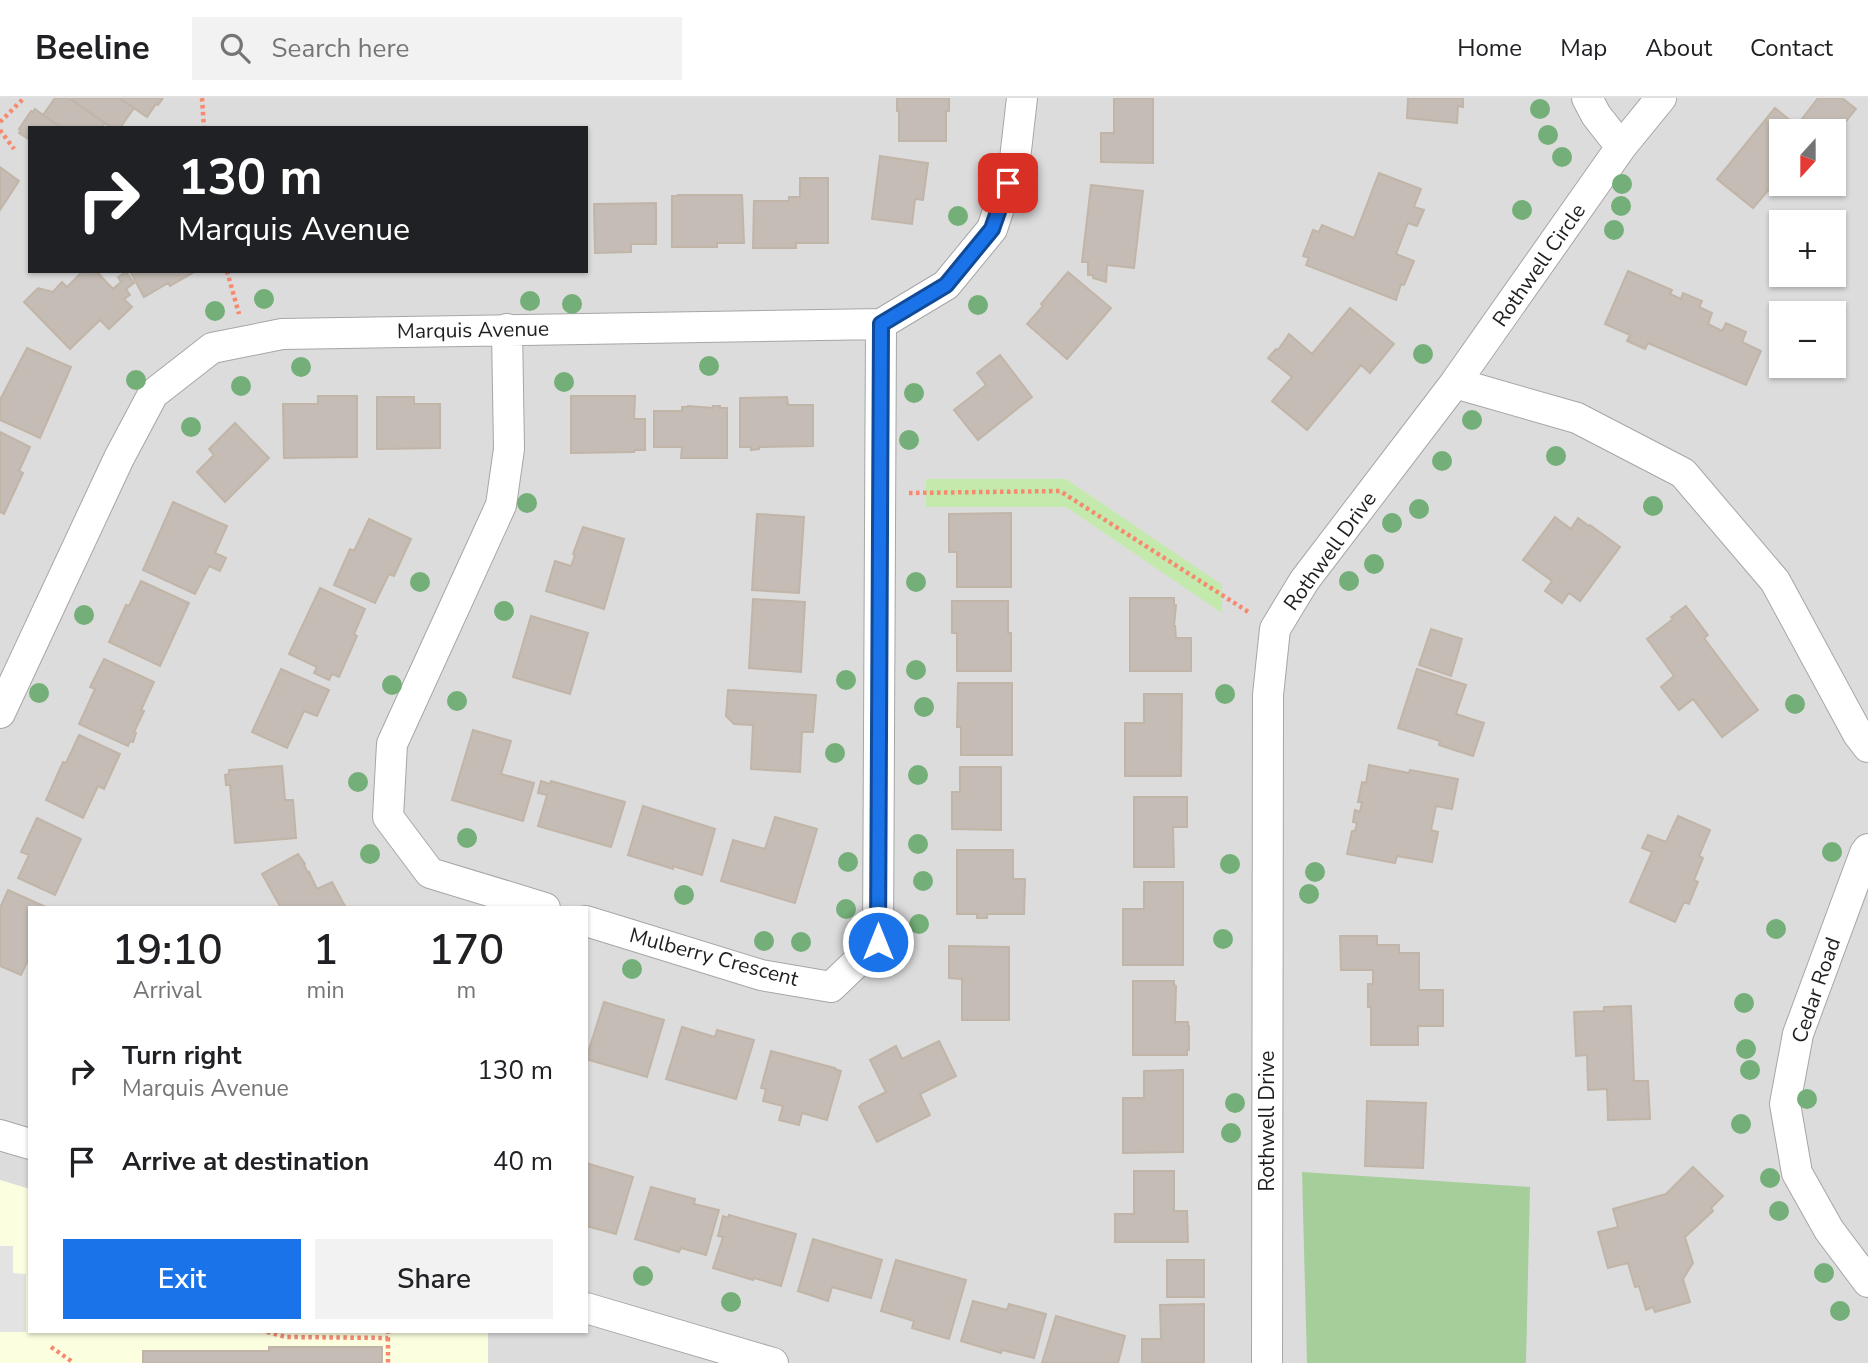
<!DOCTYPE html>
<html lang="en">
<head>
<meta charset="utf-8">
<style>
  :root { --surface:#fff; --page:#f2f2f2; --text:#202124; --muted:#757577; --line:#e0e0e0; --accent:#1a73e8 }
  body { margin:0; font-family:"Nunito Sans",sans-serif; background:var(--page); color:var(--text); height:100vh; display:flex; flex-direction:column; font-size:26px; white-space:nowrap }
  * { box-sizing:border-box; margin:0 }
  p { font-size:23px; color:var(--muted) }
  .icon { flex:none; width:38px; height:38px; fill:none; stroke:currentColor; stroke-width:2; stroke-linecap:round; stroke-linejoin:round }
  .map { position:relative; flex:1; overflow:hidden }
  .sheet { position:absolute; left:28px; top:808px; width:560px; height:427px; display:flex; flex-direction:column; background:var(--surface); border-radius:0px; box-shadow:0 2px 5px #0004 }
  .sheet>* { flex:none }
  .hud { position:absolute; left:28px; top:28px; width:560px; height:147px; border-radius:0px; box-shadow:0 2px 5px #0004; background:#202124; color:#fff; overflow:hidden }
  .needle { width:46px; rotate:201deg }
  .tools { position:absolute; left:1769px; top:21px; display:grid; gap:14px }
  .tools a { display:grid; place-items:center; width:77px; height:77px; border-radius:0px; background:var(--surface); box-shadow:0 2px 5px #0004; font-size:35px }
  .pin { position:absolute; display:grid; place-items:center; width:60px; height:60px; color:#fff; margin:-30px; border-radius:14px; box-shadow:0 4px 10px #0006 }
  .me { position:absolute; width:77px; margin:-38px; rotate:0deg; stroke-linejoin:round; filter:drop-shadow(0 0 5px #0008) }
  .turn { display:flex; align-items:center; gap:24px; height:147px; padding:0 35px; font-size:32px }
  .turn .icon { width:91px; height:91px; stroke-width:2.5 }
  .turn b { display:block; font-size:49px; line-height:60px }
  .eta { display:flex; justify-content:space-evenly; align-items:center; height:119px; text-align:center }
  .eta b { font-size:42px; font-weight:600; line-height:49px }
  .cta { display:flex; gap:14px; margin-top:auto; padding:14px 35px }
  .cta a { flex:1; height:80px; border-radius:0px; background:var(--accent); color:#fff; font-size:28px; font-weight:600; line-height:80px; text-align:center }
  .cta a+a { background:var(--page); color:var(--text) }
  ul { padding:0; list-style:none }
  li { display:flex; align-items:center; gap:21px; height:91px; padding:0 35px }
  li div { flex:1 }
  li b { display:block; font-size:26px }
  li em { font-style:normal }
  header { display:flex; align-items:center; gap:42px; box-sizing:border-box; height:98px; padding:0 35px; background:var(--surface); border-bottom:2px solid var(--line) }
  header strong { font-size:33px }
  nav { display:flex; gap:38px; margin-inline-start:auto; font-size:24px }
  .search { width:490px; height:63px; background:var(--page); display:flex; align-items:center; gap:18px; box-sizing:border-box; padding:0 24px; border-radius:0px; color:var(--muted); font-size:26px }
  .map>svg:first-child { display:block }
  .residential { fill:#dddcdc; fill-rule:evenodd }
  .education { fill:#fcfee0 }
  .grass { fill:#c4e9ac }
  .forest { fill:#a5ce9b }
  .parking { fill:#e3e3e3 }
  .building { fill:#c4bcb5; stroke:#c1b5a8; stroke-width:2 }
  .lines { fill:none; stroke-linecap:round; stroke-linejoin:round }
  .minor-casing { stroke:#a6a6a6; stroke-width:32 }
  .path { stroke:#f7896f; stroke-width:4.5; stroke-dasharray:3.5 3.5; stroke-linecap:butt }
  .minor { stroke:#fff; stroke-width:30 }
  .tree { fill:#74af79 }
  .route-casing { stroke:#114b97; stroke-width:18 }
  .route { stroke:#1a73e8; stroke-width:12 }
  .labels { text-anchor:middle; stroke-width:5; stroke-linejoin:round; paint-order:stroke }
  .street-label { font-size:21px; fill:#1f1f1f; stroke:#fff }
</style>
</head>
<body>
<header>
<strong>Beeline</strong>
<div class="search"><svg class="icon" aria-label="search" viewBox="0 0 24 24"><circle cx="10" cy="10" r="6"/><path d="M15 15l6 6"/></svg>Search here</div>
<nav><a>Home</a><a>Map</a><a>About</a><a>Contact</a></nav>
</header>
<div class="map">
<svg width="1868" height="1265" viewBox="0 0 1868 1265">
  <rect width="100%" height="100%" fill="#f0ede5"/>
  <path class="residential" d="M0,0H1868V1265H0ZM30,30H586V173H30ZM1782,33H1834V86H1782ZM1782,124H1834V177H1782ZM1782,215H1834V268H1782ZM30,810H586V1234H30Z"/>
  <path class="education" d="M0,1082L30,1091V1234H488V1265H0Z"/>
  <path class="grass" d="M926,381H1066L1222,487V515L1066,409H926Z"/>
  <path class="forest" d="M1302,1074L1530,1089L1526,1265H1307Z"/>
  <path class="parking" d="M0,1148H13V1175L26,1176V1234H0Z"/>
  <path class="building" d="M55,0H69L105,25L103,28L105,29L62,30L43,17Z
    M74,0H119L134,10L120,30H112L72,2Z
    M119,0H163L158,7L156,6L147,19Z
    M897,0H949V13H946V43H899V13H897Z
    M1114,0H1153V65L1101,64V35H1114Z
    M1408,0H1463V9L1458,8L1457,25L1407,20Z
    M1818,0H1842L1856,11L1834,38V33H1825L1822,31L1820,33H1807L1798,26Z
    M1775,10L1803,33H1782V76L1753,110L1717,81Z
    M35,11L43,17L62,30H30V42L19,35L21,32L19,31L31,13L33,14Z
    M880,58L928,65L923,102L915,101L912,126L872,121Z
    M0,69L19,83L0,112Z
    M1379,75L1421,91L1414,109L1424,112L1417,128L1408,125L1396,156L1414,163L1404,187L1401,186L1396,202L1306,167L1309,160L1303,158L1313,132L1319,134L1322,127L1354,140Z
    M800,80H828V145H796V150H753L754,103H789V99H800Z
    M1091,87L1143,93L1134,170L1107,167L1106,184L1093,180V177H1088V164H1082Z
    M678,97H742L744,145H717V149H672V98H678Z
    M656,105V146H631V154L595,155L594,106Z
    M83,173H96L113,191L121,184L118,179L126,174L134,185L126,191L130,197L124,201L132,209L109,231L100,222L70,251L24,204L38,190L53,194L62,184L67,189Z
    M130,173H196L170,188L168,185L144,199Z
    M1628,173L1672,192L1670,196L1681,201L1683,195L1702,203L1699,209L1712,215L1708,226L1722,233L1726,225L1746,234L1742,244L1761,253L1746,287L1648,245L1645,251L1627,243L1630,237L1605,226Z
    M1068,174L1111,210L1067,261L1027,226L1043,208L1041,206Z
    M1350,210L1394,246L1370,275L1361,267L1307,332L1272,303L1292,279L1268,260L1276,251L1278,252L1289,236L1312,256Z
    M27,250L71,269L40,340L0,322V302Z
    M1000,257L1032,299L978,342L954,312L986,287L977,275Z
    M318,298H357V359L284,360L283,306H318Z
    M571,298H635L634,321H645V352H635L634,354L571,355Z
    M377,299H414V306H440V350L377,351Z
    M787,299L788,307H813V348L759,349V351L751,352V349H740V300Z
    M688,308L713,310V308H720V310H727V360H681L682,349H654V313H682V309H688Z
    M235,325L269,360L225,404L197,374L214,357L209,351Z
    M0,334L30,349L19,373L23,375L4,416L0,414Z
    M173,404L227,428L215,455L226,460L220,473L209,468L195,496L143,472Z
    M1011,415V489H957V454H949V416Z
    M757,416L804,419L799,495L752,492Z
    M1555,419L1571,431L1578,420L1589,428L1590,427L1620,449L1580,503L1569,495L1562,505L1545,493L1552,483L1523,462Z
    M369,421L411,441L394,478L389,476L375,505L334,487L350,451L354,453Z
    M583,429L624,441L604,511L546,493L555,463L571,468L575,457L573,456Z
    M141,483L189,505L160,568L109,544L126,507L129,508Z
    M320,490L365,511L354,536L357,538L339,579L332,576L329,582L314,575L317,569L289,556Z
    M1130,500H1174V507H1176L1174,528H1175L1176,540H1191V573H1130Z
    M753,501L805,504L801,574L749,570Z
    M952,503H1008V535H1011V573H957V535H952Z
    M1686,508L1708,537L1704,540L1758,612L1722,639L1693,601L1679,612L1661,589L1674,578L1647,541L1673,521L1671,519Z
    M531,518L588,535L570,596L513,579Z
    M1431,531L1462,541L1451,578L1419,567Z
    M104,561L154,584L141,612L144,613L134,634L136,635L133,644L130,643L128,648L79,626L95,591L90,589Z
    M281,571L329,592L317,618L304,613L287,650L252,634Z
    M1417,571L1466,587L1456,616L1484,625L1473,658L1439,647L1440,643L1398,630Z
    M958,585H1012V657H961V629H957Z
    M728,592L816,597L813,634H802L800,674L751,671L753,627L734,626L726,618Z
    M1144,596H1182L1181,678H1125V625H1144Z
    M473,632L511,643L501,676L534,685L523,723L452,702Z
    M79,637L120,656L104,691L98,688L83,720L46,702L63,664L66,665Z
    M1369,667L1409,675L1410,672L1458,681L1452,711L1436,708L1431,732L1438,734L1432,764L1397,758L1395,765L1347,756L1352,733H1355L1357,725L1353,724L1355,712L1360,714L1362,704H1358L1362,684L1366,685Z
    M282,668L285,702H293L296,740L235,745L230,687H226L225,677L229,676V672Z
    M960,669H1001V732L952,731V694H960Z
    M541,683L550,686L551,683L625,704L611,749L538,728L547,697L538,695Z
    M1134,699H1187V729H1173L1174,769H1134Z
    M643,708L715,731L702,777L673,768V771L628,757Z
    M1678,718L1710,732L1699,758L1703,760L1694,782L1698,784L1689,806L1684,804L1675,824L1630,804L1652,754L1642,750L1648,737L1666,744Z
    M775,719L817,731L795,805L721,783L733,742L765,751Z
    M37,720L81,741L55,797L18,780L29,757L21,754Z
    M957,752H1013V781H1025L1024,816H987V820H977V816H957Z
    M298,756L305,766L304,767L308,775L309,774L317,791L332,784L346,810H281L262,776Z
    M1144,784H1183V867H1123V811H1144Z
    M8,792L48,810H30V858L21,877L0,868V810Z
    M1340,838H1377V847H1399V855H1419V892H1443V928H1418V947H1371V909H1368V886H1373V872H1341Z
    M949,848L1009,849V922H962V881L949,880Z
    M1133,883H1174V887L1176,888L1175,924H1188V928H1189V952H1187V957H1133Z
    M604,904L664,922L647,979L586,961Z
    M1631,908L1634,983H1648L1650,1021L1608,1022L1607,991L1588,992L1587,957L1576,958L1574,914L1604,913V909Z
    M682,929L715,939L717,932L754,942L736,1001L666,981Z
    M939,943L956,978L920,996L930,1017L877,1044L859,1009L862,1006L886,994L870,962L896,948L902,961Z
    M771,953L835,970V971L841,973L827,1022L802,1015L799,1027L779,1022L783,1008L763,1003L766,991L761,990Z
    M1183,972V1054L1123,1055V1000H1144V973Z
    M1367,1003L1426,1005L1423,1070L1365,1068Z
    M586,1065L633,1079L616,1136L586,1128Z
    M1693,1069L1723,1098L1711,1110L1713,1113L1685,1139L1693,1165L1683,1181L1690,1204L1655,1214L1653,1209L1646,1212L1639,1188L1635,1189L1628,1165L1608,1170L1598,1134L1618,1129L1613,1111L1666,1096Z
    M1134,1073H1174V1113H1187L1188,1144H1115V1116H1134Z
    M651,1089L695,1101L694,1106L719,1112L706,1157L681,1150L679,1154L635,1141Z
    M729,1117L796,1136L781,1188L754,1180L753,1182L713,1170L723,1139L718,1138L723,1118L728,1120Z
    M813,1141L882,1162L871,1200L832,1189L828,1203L798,1193Z
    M896,1162L966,1182L949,1241L912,1230L914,1223L881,1213Z
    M1167,1162H1204V1199H1167Z
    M973,1203L1007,1212L1009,1206L1046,1216L1034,1260L1002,1252L1001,1255L961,1243Z
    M1204,1206V1265H1142V1241H1161L1160,1207Z
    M1056,1218L1125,1238L1118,1265H1042Z
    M269,1249H382V1265H143V1253H269Z"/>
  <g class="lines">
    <defs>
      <path id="minor" d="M1587,0L1596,17L1621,49L1661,0
        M507,231L509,351L501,407L392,646L388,719L430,775L545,810
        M1455,285L1577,320L1683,375L1775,483L1858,636L1868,649
        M0,615L119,360L153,296L212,250L282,236L881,226L946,187L992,131L1015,61L1022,0
        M1868,751L1865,755L1798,936L1785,1006L1797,1075L1829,1132L1868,1184
        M586,823L761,877L831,889L878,844L881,226
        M0,1037L30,1046
        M586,1210L773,1265
        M1267,1265L1268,597L1275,531L1304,483L1455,285L1621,49"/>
    </defs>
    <use href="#minor" class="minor-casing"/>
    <path class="path" d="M202,0L204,30
      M0,24L24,0
      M0,32L14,51
      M227,173L239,216
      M909,395L1060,393L1250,515
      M267,1234L286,1239L388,1240V1234
      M388,1240V1265
      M51,1249L74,1265"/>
    <use href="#minor" class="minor"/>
  </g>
  <g class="tree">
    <circle cx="1540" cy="11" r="10"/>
    <circle cx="1548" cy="37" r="10"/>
    <circle cx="1562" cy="59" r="10"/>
    <circle cx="1622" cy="86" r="10"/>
    <circle cx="1621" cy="108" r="10"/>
    <circle cx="1522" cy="112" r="10"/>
    <circle cx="958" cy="118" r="10"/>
    <circle cx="1614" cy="132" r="10"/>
    <circle cx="264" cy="201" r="10"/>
    <circle cx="530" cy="203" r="10"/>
    <circle cx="572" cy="206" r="10"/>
    <circle cx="978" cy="207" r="10"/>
    <circle cx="215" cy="213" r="10"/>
    <circle cx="1423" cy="256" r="10"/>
    <circle cx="709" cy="268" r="10"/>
    <circle cx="301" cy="269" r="10"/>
    <circle cx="136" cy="282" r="10"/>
    <circle cx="564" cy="284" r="10"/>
    <circle cx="241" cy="288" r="10"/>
    <circle cx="914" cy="295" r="10"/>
    <circle cx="1472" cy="322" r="10"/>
    <circle cx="191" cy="329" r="10"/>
    <circle cx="909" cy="342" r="10"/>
    <circle cx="1556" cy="358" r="10"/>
    <circle cx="1442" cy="363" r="10"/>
    <circle cx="527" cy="405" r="10"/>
    <circle cx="1653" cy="408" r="10"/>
    <circle cx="1419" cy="411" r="10"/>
    <circle cx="1392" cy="425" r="10"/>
    <circle cx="1374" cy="466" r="10"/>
    <circle cx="1349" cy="483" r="10"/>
    <circle cx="420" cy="484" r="10"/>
    <circle cx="916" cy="484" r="10"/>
    <circle cx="504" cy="513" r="10"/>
    <circle cx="84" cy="517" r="10"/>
    <circle cx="916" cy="572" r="10"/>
    <circle cx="846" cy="582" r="10"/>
    <circle cx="392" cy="587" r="10"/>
    <circle cx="39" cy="595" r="10"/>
    <circle cx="1225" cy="596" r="10"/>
    <circle cx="457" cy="603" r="10"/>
    <circle cx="1795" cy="606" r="10"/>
    <circle cx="924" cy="609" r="10"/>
    <circle cx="835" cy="655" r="10"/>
    <circle cx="918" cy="677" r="10"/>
    <circle cx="358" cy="684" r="10"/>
    <circle cx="467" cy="740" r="10"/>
    <circle cx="918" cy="746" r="10"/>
    <circle cx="1832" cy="754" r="10"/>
    <circle cx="370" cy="756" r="10"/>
    <circle cx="848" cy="764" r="10"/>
    <circle cx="1230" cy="766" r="10"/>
    <circle cx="1315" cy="774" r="10"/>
    <circle cx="923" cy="783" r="10"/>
    <circle cx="1309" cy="796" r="10"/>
    <circle cx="684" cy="797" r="10"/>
    <circle cx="846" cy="811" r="10"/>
    <circle cx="919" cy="826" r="10"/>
    <circle cx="1776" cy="831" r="10"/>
    <circle cx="1223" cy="841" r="10"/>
    <circle cx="764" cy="843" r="10"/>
    <circle cx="801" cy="844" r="10"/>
    <circle cx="632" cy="871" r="10"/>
    <circle cx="1744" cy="905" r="10"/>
    <circle cx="1746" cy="951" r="10"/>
    <circle cx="1750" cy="972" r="10"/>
    <circle cx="1807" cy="1001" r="10"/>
    <circle cx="1235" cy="1005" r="10"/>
    <circle cx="1741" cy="1026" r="10"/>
    <circle cx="1231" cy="1035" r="10"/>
    <circle cx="1770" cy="1080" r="10"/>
    <circle cx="1779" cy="1113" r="10"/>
    <circle cx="1824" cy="1175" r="10"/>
    <circle cx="643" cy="1178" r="10"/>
    <circle cx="731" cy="1204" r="10"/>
    <circle cx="1840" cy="1213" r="10"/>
  </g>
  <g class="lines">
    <defs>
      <path id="route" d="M878,844L881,226L946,187L992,131L1008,85"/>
    </defs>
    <use href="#route" class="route-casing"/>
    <use href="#route" class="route"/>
  </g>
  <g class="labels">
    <g class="street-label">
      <text transform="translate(1539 167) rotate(-55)" y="7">Rothwell Circle</text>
      <text transform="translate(473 232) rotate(-1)" y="7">Marquis Avenue</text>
      <text transform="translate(1330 453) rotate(-54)" y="7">Rothwell Drive</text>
      <text transform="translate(714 859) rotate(15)" y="7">Mulberry Crescent</text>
      <text transform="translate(1816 892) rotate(-71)" y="7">Cedar Road</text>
      <text transform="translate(1267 1023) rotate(-90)" y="7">Rothwell Drive</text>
    </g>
  </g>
</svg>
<div class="tools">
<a><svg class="needle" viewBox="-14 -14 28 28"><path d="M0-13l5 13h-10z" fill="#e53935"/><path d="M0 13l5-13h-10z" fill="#757577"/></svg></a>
<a>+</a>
<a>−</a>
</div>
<div class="pin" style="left:1008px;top:85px;background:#d93025"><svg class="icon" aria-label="arrive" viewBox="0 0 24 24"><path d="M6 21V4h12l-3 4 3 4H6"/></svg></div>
<svg class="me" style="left:878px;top:844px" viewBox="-20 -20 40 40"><circle r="17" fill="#1a73e8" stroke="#fff" stroke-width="3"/><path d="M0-11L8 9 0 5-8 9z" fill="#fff"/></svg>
<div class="hud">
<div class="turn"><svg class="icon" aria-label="right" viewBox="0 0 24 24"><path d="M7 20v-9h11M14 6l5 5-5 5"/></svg><div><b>130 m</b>Marquis Avenue</div></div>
</div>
<section class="sheet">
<div class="eta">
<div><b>19:10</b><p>Arrival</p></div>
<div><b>1</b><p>min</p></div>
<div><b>170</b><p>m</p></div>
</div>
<ul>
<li><svg class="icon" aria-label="right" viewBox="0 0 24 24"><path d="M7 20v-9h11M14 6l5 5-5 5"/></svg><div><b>Turn right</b><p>Marquis Avenue</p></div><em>130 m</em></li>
<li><svg class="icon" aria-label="arrive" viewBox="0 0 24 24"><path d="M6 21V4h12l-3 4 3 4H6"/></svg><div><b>Arrive at destination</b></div><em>40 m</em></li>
</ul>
<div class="cta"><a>Exit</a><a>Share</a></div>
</section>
</div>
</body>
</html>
